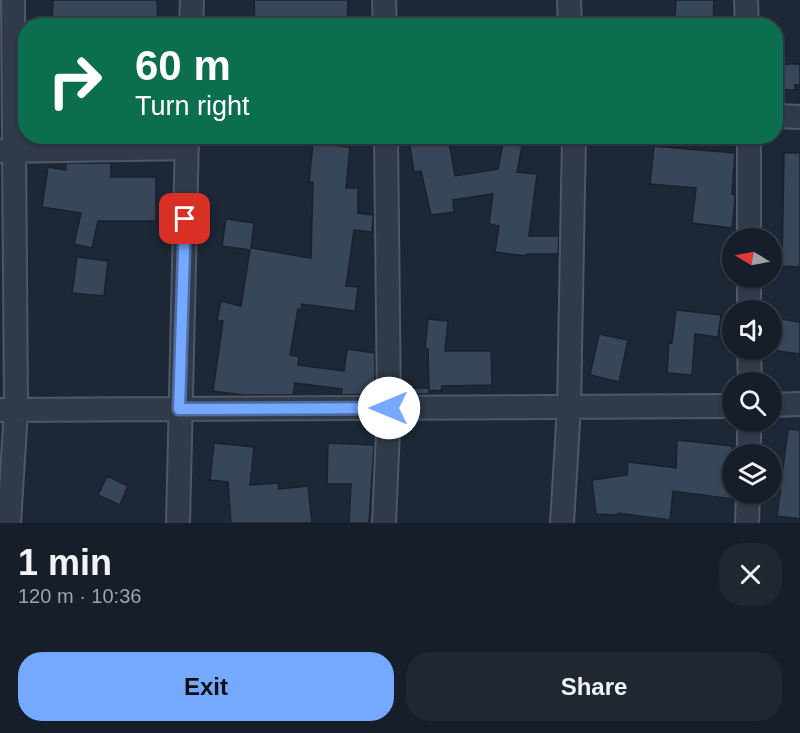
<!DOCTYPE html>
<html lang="en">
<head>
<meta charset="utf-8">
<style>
  :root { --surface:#161e29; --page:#1f2731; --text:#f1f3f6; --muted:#9ea2a8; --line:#353c46; --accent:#75a8ff }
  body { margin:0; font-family:Helvetica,sans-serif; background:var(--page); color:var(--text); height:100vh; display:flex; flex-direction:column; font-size:22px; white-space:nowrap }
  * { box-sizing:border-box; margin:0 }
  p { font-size:20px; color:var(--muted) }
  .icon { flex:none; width:33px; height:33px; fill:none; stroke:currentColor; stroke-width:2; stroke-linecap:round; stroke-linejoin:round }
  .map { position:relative; height:523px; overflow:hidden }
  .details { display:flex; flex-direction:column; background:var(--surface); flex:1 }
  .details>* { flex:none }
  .guide { position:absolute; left:18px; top:18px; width:765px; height:126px; border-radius:24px; box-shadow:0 2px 4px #0004,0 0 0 2px var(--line); background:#0b6e4f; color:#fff; overflow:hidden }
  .needle { width:39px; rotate:280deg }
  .buttons { position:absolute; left:722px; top:228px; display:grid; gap:12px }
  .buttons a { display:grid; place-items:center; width:60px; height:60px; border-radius:50%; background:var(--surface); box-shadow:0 2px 4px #0004,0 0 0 2px var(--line); font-size:30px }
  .pin { position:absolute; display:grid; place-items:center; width:51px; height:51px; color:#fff; margin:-26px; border-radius:12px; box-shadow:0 3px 9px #0006 }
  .me { position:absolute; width:66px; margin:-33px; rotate:270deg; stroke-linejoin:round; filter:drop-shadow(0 0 4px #0008) }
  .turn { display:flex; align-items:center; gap:21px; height:126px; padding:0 18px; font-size:27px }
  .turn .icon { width:78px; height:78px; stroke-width:2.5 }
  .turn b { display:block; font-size:42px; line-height:51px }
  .round { display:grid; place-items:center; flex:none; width:63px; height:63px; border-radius:24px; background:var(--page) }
  .headline { display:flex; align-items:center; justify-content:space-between; height:102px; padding:0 18px }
  h1 { font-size:36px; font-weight:700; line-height:45px }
  .action { display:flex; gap:12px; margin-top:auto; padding:12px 18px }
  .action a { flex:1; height:69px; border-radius:24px; background:var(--accent); color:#111; font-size:24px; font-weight:700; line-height:69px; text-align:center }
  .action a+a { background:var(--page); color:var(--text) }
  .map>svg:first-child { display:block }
  .building { fill:#384659; stroke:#18212e; stroke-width:1.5 }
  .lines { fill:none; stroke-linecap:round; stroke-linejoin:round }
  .minor-casing { stroke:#4e5766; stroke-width:26 }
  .minor { stroke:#303a48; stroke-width:22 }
  .route-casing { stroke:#4c6da6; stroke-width:15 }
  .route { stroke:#75a8ff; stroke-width:10 }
</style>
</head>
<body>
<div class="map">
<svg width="800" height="523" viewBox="0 0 800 523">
  <rect width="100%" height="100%" fill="#1d2837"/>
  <path class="building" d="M53,0H157L158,23L123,26L52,24Z
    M254,0H348L347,26H303V22L255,25Z
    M676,0H714L713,23L675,19Z
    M776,64H800V85H795V90H776Z
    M441,136H448L455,176L498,169L503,143L522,146L517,172L537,174L529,236H559L558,254H527L526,256L495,252L499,226L489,224L493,194L453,200L454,212L431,215L421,171L414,172L409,141Z
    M313,143L350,147L346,188H358V213L373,215V219L372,232L354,230L346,286L358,287L355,311L302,304L301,310L298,309L290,355L299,357L298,365L344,371L347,349L375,353V394L341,395L342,389L295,383L293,395H243L213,391L223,321L217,320L221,301L241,306L250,250L222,246L226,219L254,223L251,248L311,258L313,182H309Z
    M654,146L735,153L732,194L735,195V200L732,228L692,223L696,188L650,184Z
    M784,153H800V267L782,266Z
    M66,163H111V177H156V221H98L92,248L74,244L81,213L42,207L48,167L66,170Z
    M77,257L108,261L104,296L72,293Z
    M676,310L721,315L718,337L695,334L692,375L667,373L669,342L672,343Z
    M428,319L448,321L445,351H491L492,385L442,386L441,391L429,390L428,349H425Z
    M781,319L800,322V354L777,351Z
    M599,334L628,340L619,382L590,375Z
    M408,388H429V394H408Z
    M788,429L800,430V519L777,516Z
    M677,440L732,446V499L673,491L670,520L618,513V515L596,514L592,480L627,475L628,462L676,468Z
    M214,443L254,447L250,485L278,483L279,489L308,486L312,523H231L228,482L210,480Z
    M328,443L374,445L369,523H349L351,484H327Z
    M107,476L128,486L120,505L98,495Z"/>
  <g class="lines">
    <defs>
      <path id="minor" d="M384,0L385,26
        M569,0L570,26
        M746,0L747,26
        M191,26L192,0
        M776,116L800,117
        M749,136V238
        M1,151L187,148
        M749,278V310
        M749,350L750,382
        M771,405L800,404
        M0,410L732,406
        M749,454V422
        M9,523L16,410L13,0
        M178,523L187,136
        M384,523L389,408L386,136
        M562,523L569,407L574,136
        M747,523L748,494"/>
    </defs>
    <use href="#minor" class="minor-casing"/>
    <use href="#minor" class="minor"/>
  </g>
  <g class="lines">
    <defs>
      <path id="route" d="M185,219L179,409L389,408"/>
    </defs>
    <use href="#route" class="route-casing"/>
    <use href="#route" class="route"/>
  </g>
</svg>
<div class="buttons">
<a><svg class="needle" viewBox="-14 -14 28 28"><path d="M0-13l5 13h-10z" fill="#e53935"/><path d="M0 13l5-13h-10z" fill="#9ea2a8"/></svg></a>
<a><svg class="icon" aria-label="sound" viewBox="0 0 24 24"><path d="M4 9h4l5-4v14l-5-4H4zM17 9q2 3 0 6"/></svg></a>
<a><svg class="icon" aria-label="search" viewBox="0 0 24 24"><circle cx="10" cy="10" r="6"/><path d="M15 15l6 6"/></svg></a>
<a><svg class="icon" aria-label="layers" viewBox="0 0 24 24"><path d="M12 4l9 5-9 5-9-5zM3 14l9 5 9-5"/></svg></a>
</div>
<div class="pin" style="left:185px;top:219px;background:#d93025"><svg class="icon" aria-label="arrive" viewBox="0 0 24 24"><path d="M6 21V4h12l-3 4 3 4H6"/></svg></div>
<svg class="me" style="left:389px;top:408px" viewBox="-20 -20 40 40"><circle r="19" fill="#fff"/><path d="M0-13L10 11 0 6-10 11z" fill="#75a8ff"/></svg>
<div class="guide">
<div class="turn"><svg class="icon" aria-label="right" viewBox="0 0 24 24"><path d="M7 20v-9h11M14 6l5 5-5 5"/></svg><div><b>60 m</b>Turn right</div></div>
</div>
</div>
<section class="details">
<div class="headline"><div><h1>1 min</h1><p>120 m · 10:36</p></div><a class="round"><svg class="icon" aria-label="close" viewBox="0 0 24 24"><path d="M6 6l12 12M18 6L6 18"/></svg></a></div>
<div class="action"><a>Exit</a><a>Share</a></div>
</section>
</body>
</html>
